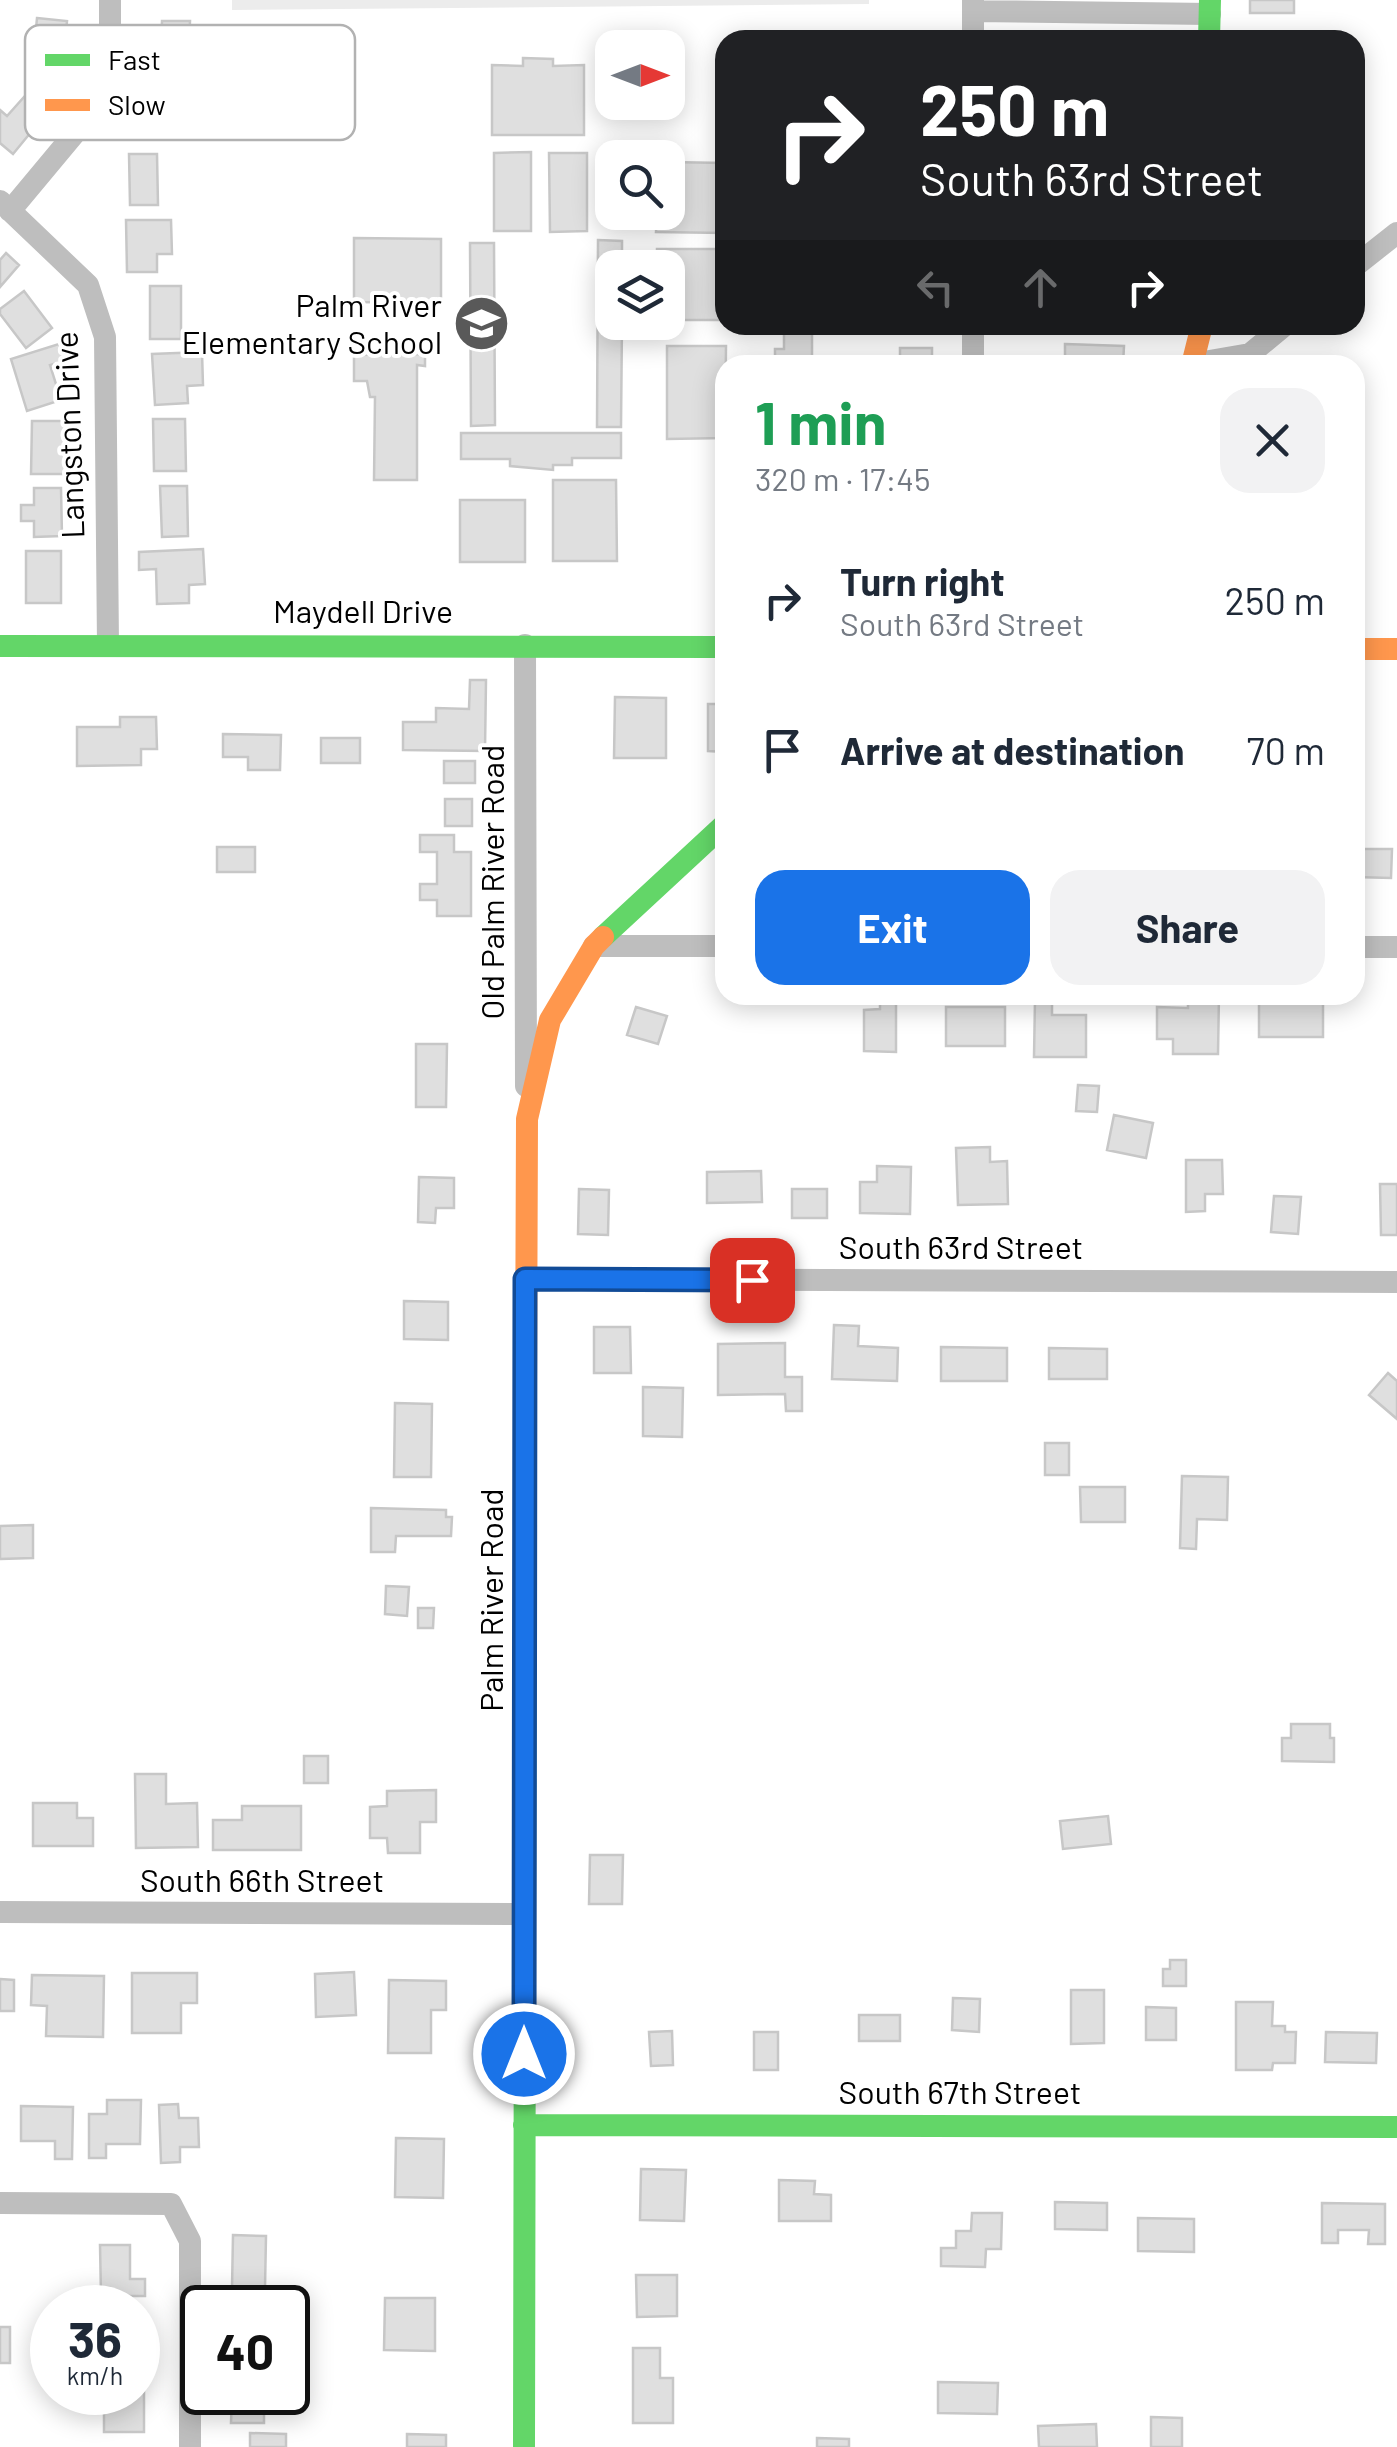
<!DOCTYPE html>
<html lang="en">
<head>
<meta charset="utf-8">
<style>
  :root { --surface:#fff; --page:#f2f2f3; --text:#1f2937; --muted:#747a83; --accent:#1a73e8 }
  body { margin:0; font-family:Barlow,sans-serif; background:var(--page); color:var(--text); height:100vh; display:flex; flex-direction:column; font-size:38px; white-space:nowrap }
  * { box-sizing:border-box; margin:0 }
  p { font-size:32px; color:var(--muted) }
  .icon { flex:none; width:55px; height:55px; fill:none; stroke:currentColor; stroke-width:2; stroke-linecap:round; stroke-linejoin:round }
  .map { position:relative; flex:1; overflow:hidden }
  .details { position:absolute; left:715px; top:355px; width:650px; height:650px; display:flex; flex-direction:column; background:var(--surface); border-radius:30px; box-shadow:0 5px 25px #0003 }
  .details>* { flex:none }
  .guide { position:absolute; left:715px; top:30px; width:650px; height:305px; border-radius:30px; box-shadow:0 5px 25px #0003; background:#202124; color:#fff; overflow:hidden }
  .needle { width:65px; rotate:90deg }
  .controls { position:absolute; left:595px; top:30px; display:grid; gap:20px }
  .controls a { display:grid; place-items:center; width:90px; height:90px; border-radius:20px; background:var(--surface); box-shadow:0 5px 25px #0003; font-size:50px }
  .speed { position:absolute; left:30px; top:2285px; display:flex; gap:20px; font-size:50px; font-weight:700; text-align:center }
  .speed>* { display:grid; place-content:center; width:130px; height:130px; border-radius:50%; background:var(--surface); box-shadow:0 5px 25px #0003; line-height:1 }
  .speed small { font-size:25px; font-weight:400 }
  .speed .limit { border:5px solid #111; border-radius:15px; background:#fff; color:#111 }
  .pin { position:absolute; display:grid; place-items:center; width:85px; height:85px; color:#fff; margin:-42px; border-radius:20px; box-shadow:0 5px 15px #0006 }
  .me { position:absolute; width:110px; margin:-55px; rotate:0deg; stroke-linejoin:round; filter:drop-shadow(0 0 8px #0008) }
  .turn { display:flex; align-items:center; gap:35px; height:210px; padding:0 40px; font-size:45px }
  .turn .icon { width:130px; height:130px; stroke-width:2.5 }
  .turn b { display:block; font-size:70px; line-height:85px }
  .lanes { display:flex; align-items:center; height:95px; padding:0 40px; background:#0003; justify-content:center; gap:50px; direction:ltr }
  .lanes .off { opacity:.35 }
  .round { display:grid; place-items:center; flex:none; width:105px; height:105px; border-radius:30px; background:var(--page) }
  .head { display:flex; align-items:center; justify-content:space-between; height:170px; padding:0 40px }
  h1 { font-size:60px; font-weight:700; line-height:75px; color:#1e9e55 }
  .button { display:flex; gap:20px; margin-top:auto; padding:20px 40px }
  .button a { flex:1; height:115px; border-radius:30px; background:var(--accent); color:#fff; font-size:40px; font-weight:700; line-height:115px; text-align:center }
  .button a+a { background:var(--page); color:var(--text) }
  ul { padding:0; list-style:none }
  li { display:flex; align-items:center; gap:30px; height:150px; padding:0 40px }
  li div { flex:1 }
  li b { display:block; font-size:38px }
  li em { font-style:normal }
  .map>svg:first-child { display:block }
  .green { fill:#ececec }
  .building { fill:#dfdfdf; stroke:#c7c7c7; stroke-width:2.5 }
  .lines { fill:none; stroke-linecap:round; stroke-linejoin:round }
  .street { stroke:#bebebe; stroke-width:22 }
  .fast { stroke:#63d668; stroke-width:22 }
  .slow { stroke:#ff974d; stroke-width:22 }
  .route-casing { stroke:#114b97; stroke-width:25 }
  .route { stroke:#1a73e8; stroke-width:18 }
  .labels { text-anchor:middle; stroke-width:8; stroke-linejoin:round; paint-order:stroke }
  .poi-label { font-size:32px; fill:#000; stroke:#fff; text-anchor:end }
  .street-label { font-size:32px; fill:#000; stroke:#fff }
  .key { fill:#fff; stroke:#b2b2b2; stroke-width:2.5 }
  .key-label { font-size:28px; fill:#000 }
</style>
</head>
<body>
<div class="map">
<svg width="1397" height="2447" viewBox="0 0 1397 2447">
  <rect width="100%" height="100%" fill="#fff"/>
  <path class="green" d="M232,0H869V4L232,10Z"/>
  <path class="building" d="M1250,0H1294V13H1250Z
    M37,18L67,21L62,74L32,71Z
    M162,21H190L188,74L160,73Z
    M523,58L553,59V66L584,65V135H492V65L523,66Z
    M24,97L45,115L13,154L0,143V110L7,116Z
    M608,144H635V158H612V177H608Z
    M531,152V231H494V153Z
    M549,153H587V231L550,232Z
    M129,154H157L158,205H130Z
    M668,162L725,163V233L656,232L657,212H668Z
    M608,186H612V212H634V220L607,219Z
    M126,220H171L172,254H157V272H127Z
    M354,238L441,239V303L354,302Z
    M598,240L622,241V268H612V322H622L621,427H597Z
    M470,243H494L495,425L471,426Z
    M657,249H725V320H668V268H657Z
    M6,253L19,265L0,287V260Z
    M150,286H181V339H150Z
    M24,291L52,328L26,348L0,314V309Z
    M784,325H812V365H775V349H784Z
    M62,343L67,360L50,365L61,400L27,411L11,359Z
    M1065,344L1124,346L1123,365H1065Z
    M667,346H726L725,438L667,439Z
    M900,348H932V365H900Z
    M202,352L203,385L187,386L188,403L155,405L152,354Z
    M425,354V366L417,365V480H374L375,397H370L367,381H354V355Z
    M153,419H185L186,471H154Z
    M32,421H67L66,474H31Z
    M461,433H621V458H572V465H553V470L510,466V459H461Z
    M553,480H616L617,561H553Z
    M160,486H187L188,536L162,537Z
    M34,488H61L62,536L34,537V521H21V505H34Z
    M460,500H525V562H460Z
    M203,549L205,584L189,585V603L157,604L156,569L139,570V552Z
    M26,551H61V603H26Z
    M470,680H486L485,751L403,750V722H436V708L469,709Z
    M615,697L666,698V758H614Z
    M708,704H725V752L708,751Z
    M120,717H156L157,749H141V765L77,766V727H120Z
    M223,734L281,735L280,770H248V757H223Z
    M321,738H360V763H321Z
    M444,761H475V783H444Z
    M445,799H472V826H445Z
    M420,835H454V852H471V916H437V900H420V884H437V852H420Z
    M217,847H255V872H217Z
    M1355,849H1392L1391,878L1355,877Z
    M880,995H896V1052L864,1051V1010L880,1009Z
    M1188,995H1219L1218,1054H1173V1039H1157V1007L1188,1008Z
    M1259,995H1323V1037H1259Z
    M1035,1000L1052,1001V1015H1086V1057H1034Z
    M636,1007L667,1016L658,1044L627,1035Z
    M946,1007H1005V1046H946Z
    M416,1044H447L446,1107H416Z
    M1078,1085L1099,1086L1097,1112L1076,1111Z
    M1114,1115L1153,1123L1146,1158L1107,1150Z
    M990,1147V1162L1007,1161L1008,1204L958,1205L956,1148Z
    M1186,1160H1222L1223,1194H1205V1211L1186,1212Z
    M877,1166L911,1167L910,1214L860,1213V1182H877Z
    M761,1171L762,1202L707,1203V1172Z
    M419,1177L454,1178V1208H436L435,1223L418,1222Z
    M1380,1184H1397V1235H1381Z
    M579,1189L609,1190L608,1235L578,1234Z
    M792,1189H827V1218H792Z
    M1274,1196L1301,1197L1298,1234L1271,1232Z
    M404,1301L448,1302V1340L404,1339Z
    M834,1325L859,1326L858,1346L898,1348L897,1381L832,1379Z
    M594,1327H630L631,1373H594Z
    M785,1343V1377H802V1411H786L785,1394L718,1395V1344Z
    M941,1347L1007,1348V1381H941Z
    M1049,1348L1107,1349V1379H1049Z
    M1388,1373L1397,1381V1419L1369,1395Z
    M643,1387L683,1388L682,1437L643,1436Z
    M395,1403L432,1404L431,1477H394Z
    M1045,1443H1069V1475H1045Z
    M1182,1476L1228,1477L1227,1520L1197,1519L1196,1549L1180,1548Z
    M1080,1487H1125V1522H1081Z
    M371,1508L446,1510V1517H452L451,1536H396L395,1552H371Z
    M33,1525V1558L0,1559V1526Z
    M386,1586L409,1587L407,1616L385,1614Z
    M418,1608H434L433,1628H418Z
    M1291,1724H1330V1738H1334V1762L1282,1761V1738H1291Z
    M304,1756H328V1783H304Z
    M135,1774H166V1804L197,1803L198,1847L136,1848Z
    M436,1790V1822H420V1853H388L387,1838H370V1807L387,1806V1791Z
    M33,1803H77V1818H93V1846H33Z
    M242,1806H301V1850H213V1820H242Z
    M1108,1816L1111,1844L1063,1849L1060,1821Z
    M590,1855H623L622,1904H589Z
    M1170,1960H1186V1986H1163V1969H1170Z
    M354,1972L356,2015L316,2017L315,1974Z
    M132,1973H197V2003H181V2033H132Z
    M32,1975L104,1976L103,2037L46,2036L47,2006L31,2005Z
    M0,1979L14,1980V2011H0Z
    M389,1980L446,1981V2010H431V2053H388Z
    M1071,1990H1104V2043L1071,2044Z
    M953,1998L980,1999L979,2032L952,2030Z
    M1236,2002H1273L1272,2026H1285V2032H1296L1295,2063H1273L1272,2070H1236Z
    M1146,2007L1176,2008V2040H1146Z
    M859,2015H900V2041H859Z
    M672,2031L673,2065L651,2066L649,2032Z
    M754,2032H778V2070H754Z
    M1326,2032L1377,2033L1376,2063L1325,2062Z
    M107,2100H141L140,2144H106V2158H89V2114H107Z
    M178,2104L179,2118H198L199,2147H180V2162L161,2163L159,2105Z
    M21,2106L73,2107L72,2159H55V2141H21Z
    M396,2138L444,2139L443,2198L395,2197Z
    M641,2169L686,2170L684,2221L640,2220Z
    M779,2180L815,2181L814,2194L831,2195V2221H779Z
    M1055,2202L1107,2203V2230L1055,2229Z
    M1322,2203L1385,2204V2244H1368L1369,2230H1338V2243H1322Z
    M972,2213H1002L1001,2249H986L985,2267L941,2266V2248H956V2231H971Z
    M1138,2218L1194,2219V2252L1138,2251Z
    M233,2235L266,2236L265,2288H232Z
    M100,2245H130V2279H145V2296H101Z
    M636,2275H677V2316L637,2317Z
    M232,2297H274V2308H232Z
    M385,2298H435V2351L384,2350Z
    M0,2327H10V2363H0Z
    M633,2348H660V2378H673V2423H633Z
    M138,2373H144V2432H104V2392H138Z
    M938,2382L998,2383L997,2414L938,2413Z
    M232,2392L264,2394V2423H231Z
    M1151,2417L1182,2418V2447H1151Z
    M1096,2424L1097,2447H1039L1038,2426Z
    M250,2433L286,2434V2447H250Z
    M407,2434L446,2435V2447H407Z
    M817,2438L849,2439V2447H817Z"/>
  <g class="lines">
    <path class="street" d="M973,11L1210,14
      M973,40V0
      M0,201L88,285L105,337L108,645
      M10,211L110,91V0
      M1355,266L1397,233
      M973,325V365
      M1192,364L1250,354L1285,325
      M525,645L526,1086
      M594,946H725
      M1355,947H1397
      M525,1279L1397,1282
      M0,1912L524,1914
      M0,2203L171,2204L190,2241V2447"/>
    <path class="fast" d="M1209,40L1210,0
      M0,646L725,647
      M603,937L725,824
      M524,2125L1397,2127
      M524,2447L526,1384"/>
    <path class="slow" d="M1192,365L1202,325
      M1355,649H1397
      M526,1384L527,1119L550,1020L594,946L603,937"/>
  </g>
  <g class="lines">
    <defs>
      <path id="route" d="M524,2054L525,1279L752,1280"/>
    </defs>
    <use href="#route" class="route-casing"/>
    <use href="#route" class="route"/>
  </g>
  <defs>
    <symbol id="school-disc" viewBox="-11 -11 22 22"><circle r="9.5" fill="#595959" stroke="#fff"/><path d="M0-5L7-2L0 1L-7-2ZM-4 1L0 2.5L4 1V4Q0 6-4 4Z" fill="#fff"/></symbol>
  </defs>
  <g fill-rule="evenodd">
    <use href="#school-disc" x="450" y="292" width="63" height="63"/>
  </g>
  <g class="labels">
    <g class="poi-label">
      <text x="442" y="317">Palm River<tspan x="442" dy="37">Elementary School</tspan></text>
    </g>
    <g class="street-label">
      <text transform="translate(70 435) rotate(-92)" y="11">Langston Drive</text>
      <text x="363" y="623">Maydell Drive</text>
      <text transform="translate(493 882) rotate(-90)" y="11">Old Palm River Road</text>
      <text x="961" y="1259">South 63rd Street</text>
      <text transform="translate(492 1600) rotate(-90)" y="11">Palm River Road</text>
      <text x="262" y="1892">South 66th Street</text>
      <text x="960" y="2104">South 67th Street</text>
    </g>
  </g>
  <rect x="25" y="25" width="330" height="115" rx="15" class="key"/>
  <rect x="45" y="54" width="45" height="12" fill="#63d668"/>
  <rect x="45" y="99" width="45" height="12" fill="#ff974d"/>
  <g class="key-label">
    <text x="108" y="70">Fast</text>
    <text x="108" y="115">Slow</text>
  </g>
</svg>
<div class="controls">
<a><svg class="needle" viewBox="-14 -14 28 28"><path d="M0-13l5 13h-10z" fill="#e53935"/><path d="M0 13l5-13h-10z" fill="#747a83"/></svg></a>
<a><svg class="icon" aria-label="search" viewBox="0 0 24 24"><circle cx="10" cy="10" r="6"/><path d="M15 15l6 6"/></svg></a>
<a><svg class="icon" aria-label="layers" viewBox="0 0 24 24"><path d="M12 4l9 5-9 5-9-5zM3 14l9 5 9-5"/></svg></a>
</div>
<div class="speed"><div>36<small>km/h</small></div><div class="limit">40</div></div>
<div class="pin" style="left:752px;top:1280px;background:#d93025"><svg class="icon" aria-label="arrive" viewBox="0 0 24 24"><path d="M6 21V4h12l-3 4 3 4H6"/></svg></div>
<svg class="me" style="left:524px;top:2054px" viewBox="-20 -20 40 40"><circle r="17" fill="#1a73e8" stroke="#fff" stroke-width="3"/><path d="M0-11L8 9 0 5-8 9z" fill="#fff"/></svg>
<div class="guide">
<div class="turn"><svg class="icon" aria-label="right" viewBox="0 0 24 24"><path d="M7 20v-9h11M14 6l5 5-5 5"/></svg><div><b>250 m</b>South 63rd Street</div></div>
<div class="lanes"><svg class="icon off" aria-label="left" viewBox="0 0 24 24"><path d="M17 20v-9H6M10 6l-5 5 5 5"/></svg><svg class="icon off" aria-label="ahead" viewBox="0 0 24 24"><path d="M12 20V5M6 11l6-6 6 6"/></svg><svg class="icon" aria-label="right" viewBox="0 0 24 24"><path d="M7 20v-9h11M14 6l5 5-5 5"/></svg></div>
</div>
<section class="details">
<div class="head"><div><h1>1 min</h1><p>320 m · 17:45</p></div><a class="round"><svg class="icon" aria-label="close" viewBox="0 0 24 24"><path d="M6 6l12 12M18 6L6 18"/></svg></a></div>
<ul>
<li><svg class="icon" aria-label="right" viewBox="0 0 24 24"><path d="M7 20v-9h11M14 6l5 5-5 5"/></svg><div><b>Turn right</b><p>South 63rd Street</p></div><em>250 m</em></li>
<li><svg class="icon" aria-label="arrive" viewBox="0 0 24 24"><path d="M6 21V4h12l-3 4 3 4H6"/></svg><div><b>Arrive at destination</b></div><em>70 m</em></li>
</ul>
<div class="button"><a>Exit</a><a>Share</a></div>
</section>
</div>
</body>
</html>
